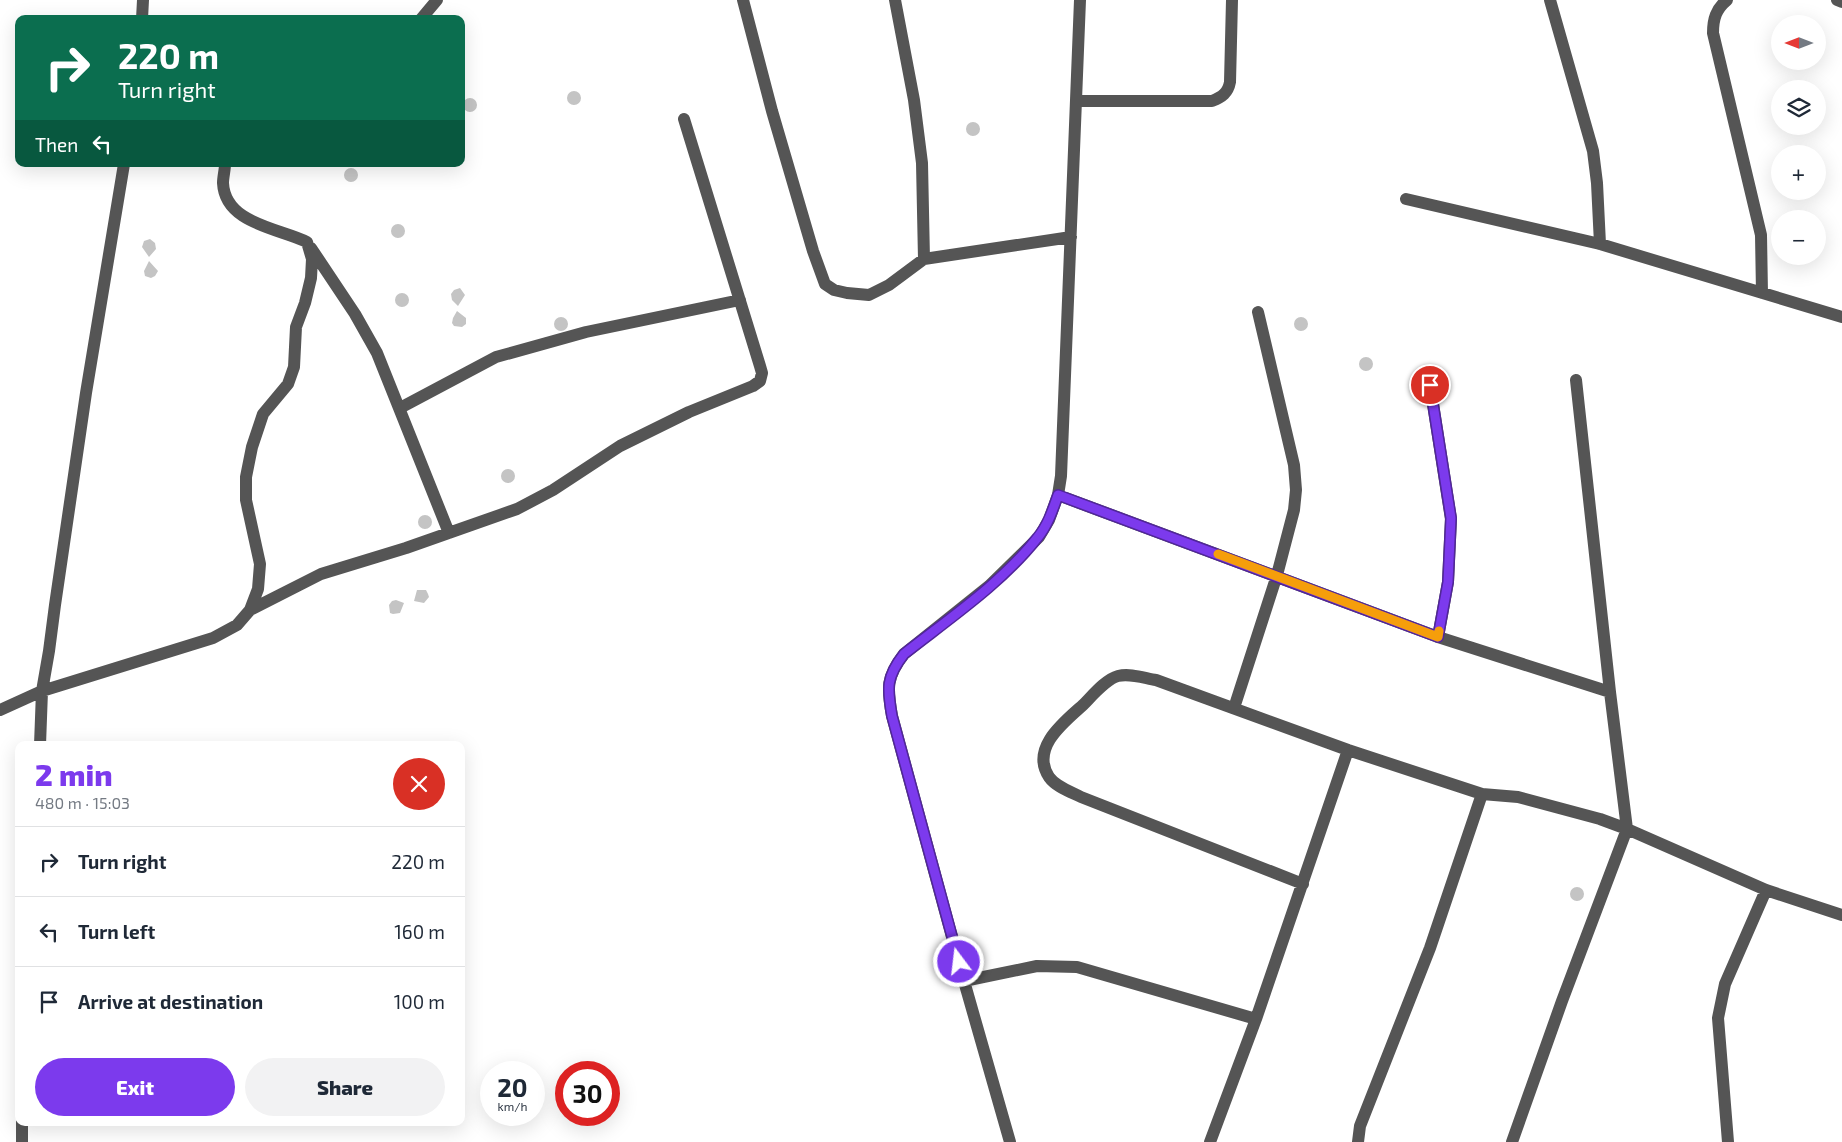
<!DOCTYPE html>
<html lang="en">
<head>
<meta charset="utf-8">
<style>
  :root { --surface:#fff; --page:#f2f2f3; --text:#1f2937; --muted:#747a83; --line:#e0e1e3; --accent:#7c3aed }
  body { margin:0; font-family:"Exo 2",sans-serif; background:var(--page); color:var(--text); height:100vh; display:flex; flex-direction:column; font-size:19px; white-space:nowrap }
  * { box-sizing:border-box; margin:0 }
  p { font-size:16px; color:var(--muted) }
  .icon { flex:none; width:28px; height:28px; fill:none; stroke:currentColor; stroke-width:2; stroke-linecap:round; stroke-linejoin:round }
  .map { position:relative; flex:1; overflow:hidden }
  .sheet { position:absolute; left:15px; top:741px; width:450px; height:385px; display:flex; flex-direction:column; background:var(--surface); border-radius:10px; box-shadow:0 5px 20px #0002 }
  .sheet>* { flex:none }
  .banner { position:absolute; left:15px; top:15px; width:450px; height:152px; border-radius:10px; box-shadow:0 5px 20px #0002; background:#0b6e4f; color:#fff; overflow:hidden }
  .needle { width:32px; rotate:270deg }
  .controls { position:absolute; left:1771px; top:15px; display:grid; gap:10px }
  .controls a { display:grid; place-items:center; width:55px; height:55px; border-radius:50%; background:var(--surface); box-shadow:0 5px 20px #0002; font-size:25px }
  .speed { position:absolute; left:480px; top:1061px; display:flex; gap:10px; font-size:25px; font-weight:700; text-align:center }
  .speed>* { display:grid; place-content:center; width:65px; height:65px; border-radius:50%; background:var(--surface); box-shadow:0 5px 20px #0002; line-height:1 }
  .speed small { font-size:12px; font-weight:400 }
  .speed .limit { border:8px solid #d22; background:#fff; color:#111 }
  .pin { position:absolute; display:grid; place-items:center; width:42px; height:42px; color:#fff; margin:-21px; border:2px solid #fff; border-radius:50%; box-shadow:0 1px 5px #0007 }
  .me { position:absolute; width:55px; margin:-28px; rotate:345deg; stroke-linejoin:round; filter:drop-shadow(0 0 4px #0008) }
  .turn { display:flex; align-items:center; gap:18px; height:105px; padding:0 20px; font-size:22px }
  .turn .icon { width:65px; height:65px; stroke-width:2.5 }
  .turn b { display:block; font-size:35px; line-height:42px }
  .then { display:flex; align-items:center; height:48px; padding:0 20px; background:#0003; gap:10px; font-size:19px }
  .round { display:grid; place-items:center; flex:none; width:52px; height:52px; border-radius:26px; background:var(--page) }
  .headline { display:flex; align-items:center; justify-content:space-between; height:85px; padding:0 20px }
  h1 { font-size:30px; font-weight:800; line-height:38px; color:var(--accent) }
  .primary-button { display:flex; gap:10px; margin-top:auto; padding:10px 20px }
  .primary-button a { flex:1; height:58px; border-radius:30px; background:var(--accent); color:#fff; font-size:20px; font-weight:800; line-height:58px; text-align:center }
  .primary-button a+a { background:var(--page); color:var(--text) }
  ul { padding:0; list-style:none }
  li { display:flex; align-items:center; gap:15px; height:70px; padding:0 20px; border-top:1px solid var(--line) }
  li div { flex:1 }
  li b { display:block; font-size:19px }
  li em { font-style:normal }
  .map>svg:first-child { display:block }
  .building { fill:#c4c4c4 }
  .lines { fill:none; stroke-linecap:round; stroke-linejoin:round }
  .minor { stroke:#555; stroke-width:12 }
  .route-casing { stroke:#51269a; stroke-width:12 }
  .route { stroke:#7c3aed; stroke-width:9 }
  .slow { stroke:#f59e0b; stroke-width:9 }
</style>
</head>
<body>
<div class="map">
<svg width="1842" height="1142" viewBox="0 0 1842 1142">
  <rect width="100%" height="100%" fill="#fff"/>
  <path class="building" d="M567 98a7 7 0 1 1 14 0a7 7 0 1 1-14 0Z
    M463 105a7 7 0 1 1 14 0a7 7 0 1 1-14 0Z
    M966 129a7 7 0 1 1 14 0a7 7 0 1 1-14 0Z
    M344 175a7 7 0 1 1 14 0a7 7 0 1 1-14 0Z
    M391 231a7 7 0 1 1 14 0a7 7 0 1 1-14 0Z
    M150,239L155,243L156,249L149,257L142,247L144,241Z
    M149,261L158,271L155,276L151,278L145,276L144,271Z
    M460,288L465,295L458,306L452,300L451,294L454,290Z
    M395 300a7 7 0 1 1 14 0a7 7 0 1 1-14 0Z
    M457,311L466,318V324L462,327L454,326L452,323L453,318Z
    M1294 324a7 7 0 1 1 14 0a7 7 0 1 1-14 0Z
    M554 324a7 7 0 1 1 14 0a7 7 0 1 1-14 0Z
    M1359 364a7 7 0 1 1 14 0a7 7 0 1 1-14 0Z
    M501 476a7 7 0 1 1 14 0a7 7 0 1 1-14 0Z
    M418 522a7 7 0 1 1 14 0a7 7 0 1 1-14 0Z
    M417,590H426L428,594L429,597L424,603L414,601Z
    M396,600L404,603L400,613L393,614L390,613L389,605L392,601Z
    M1570 894a7 7 0 1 1 14 0a7 7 0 1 1-14 0Z"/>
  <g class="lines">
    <path class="minor" d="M743,0L772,111L813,251L825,284L834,290L847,293L869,295L889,285L924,259L1071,237
      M895,0L914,100L922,163L924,259
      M1550,0L1593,151L1597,183L1600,244
      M1727,0C1716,9 1713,19 1713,33L1761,235L1762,293
      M1837,0L1842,2
      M142,19L143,0
      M421,19L437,0
      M1076,101H1212C1222,97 1228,93 1230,82L1232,0
      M1406,199L1600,244L1842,317
      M311,248L355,314L377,353L449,533
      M1430,385L1451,519L1448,582L1438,637
      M400,408L496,357L586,332L740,300
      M1058,495L1438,637L1610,692
      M250,610L321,574L406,548L517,509L553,490L620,446L689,412L753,386L760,381L762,373L760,366L684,119
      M1234,708L1277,575L1294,510L1296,490L1294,465L1258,312
      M0,710L42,691L213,638L237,625L250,610L258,589L260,564L246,500V477L252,447L263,414L288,384L294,367L296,327L305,303L311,278L312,259L307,242C279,228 225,224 223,183C223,177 225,170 225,164
      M40,745L42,691L49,651L55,605L86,393L124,164
      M1303,884L1081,797C1071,792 1056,787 1049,777C1030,748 1064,722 1083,705C1092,696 1106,679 1118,676C1130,673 1144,678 1156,680L1348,750L1482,794L1518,797L1600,819L1627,829L1766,890L1842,915
      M964,981L1037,966L1077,967L1256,1019
      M22,1142V1122
      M1010,1142L964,981L892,716C887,688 886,677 904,654L989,586L1039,537L1049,520L1058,495L1061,476L1080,0
      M1210,1142L1256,1019L1348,750
      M1358,1142L1360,1126L1430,948L1482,794
      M1512,1142L1562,1001L1627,829L1610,692L1576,380
      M1728,1142L1718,1018L1725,984L1766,890"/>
  </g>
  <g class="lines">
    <defs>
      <path id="route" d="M959,962L892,716C887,688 886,677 904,654C950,618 1002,583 1038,537C1048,525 1053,509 1058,495L1438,637L1448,582L1451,518L1430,385"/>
    </defs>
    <use href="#route" class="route-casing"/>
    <use href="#route" class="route"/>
    <path class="slow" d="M1218,554L1438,637L1439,631"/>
  </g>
</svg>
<div class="controls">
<a><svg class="needle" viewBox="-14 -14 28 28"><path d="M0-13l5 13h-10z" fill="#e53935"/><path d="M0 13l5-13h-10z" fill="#747a83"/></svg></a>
<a><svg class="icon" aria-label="layers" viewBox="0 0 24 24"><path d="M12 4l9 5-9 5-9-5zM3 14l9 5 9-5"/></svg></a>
<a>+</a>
<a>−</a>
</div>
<div class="speed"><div>20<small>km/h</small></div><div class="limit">30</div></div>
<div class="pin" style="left:1430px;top:385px;background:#d93025"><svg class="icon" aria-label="arrive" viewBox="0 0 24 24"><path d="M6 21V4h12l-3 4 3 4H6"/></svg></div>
<svg class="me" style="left:959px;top:962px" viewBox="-20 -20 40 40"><circle r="17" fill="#7c3aed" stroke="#fff" stroke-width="3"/><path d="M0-11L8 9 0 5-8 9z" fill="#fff"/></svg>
<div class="banner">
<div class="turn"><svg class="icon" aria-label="right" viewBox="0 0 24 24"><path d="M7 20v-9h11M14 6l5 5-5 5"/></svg><div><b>220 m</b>Turn right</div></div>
<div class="then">Then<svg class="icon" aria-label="left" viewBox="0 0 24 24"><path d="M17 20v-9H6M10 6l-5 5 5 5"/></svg></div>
</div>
<section class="sheet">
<div class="headline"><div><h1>2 min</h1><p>480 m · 15:03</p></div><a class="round" style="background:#d93025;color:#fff"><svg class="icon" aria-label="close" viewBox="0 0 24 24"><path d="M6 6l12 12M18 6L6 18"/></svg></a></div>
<ul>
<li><svg class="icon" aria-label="right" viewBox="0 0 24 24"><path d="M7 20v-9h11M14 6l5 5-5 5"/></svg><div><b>Turn right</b></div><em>220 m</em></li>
<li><svg class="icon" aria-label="left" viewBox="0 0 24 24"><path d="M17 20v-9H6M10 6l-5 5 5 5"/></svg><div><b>Turn left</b></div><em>160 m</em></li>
<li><svg class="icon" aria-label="arrive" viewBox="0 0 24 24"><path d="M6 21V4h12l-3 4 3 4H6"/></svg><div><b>Arrive at destination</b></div><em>100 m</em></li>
</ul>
<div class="primary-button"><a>Exit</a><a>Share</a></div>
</section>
</div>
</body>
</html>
